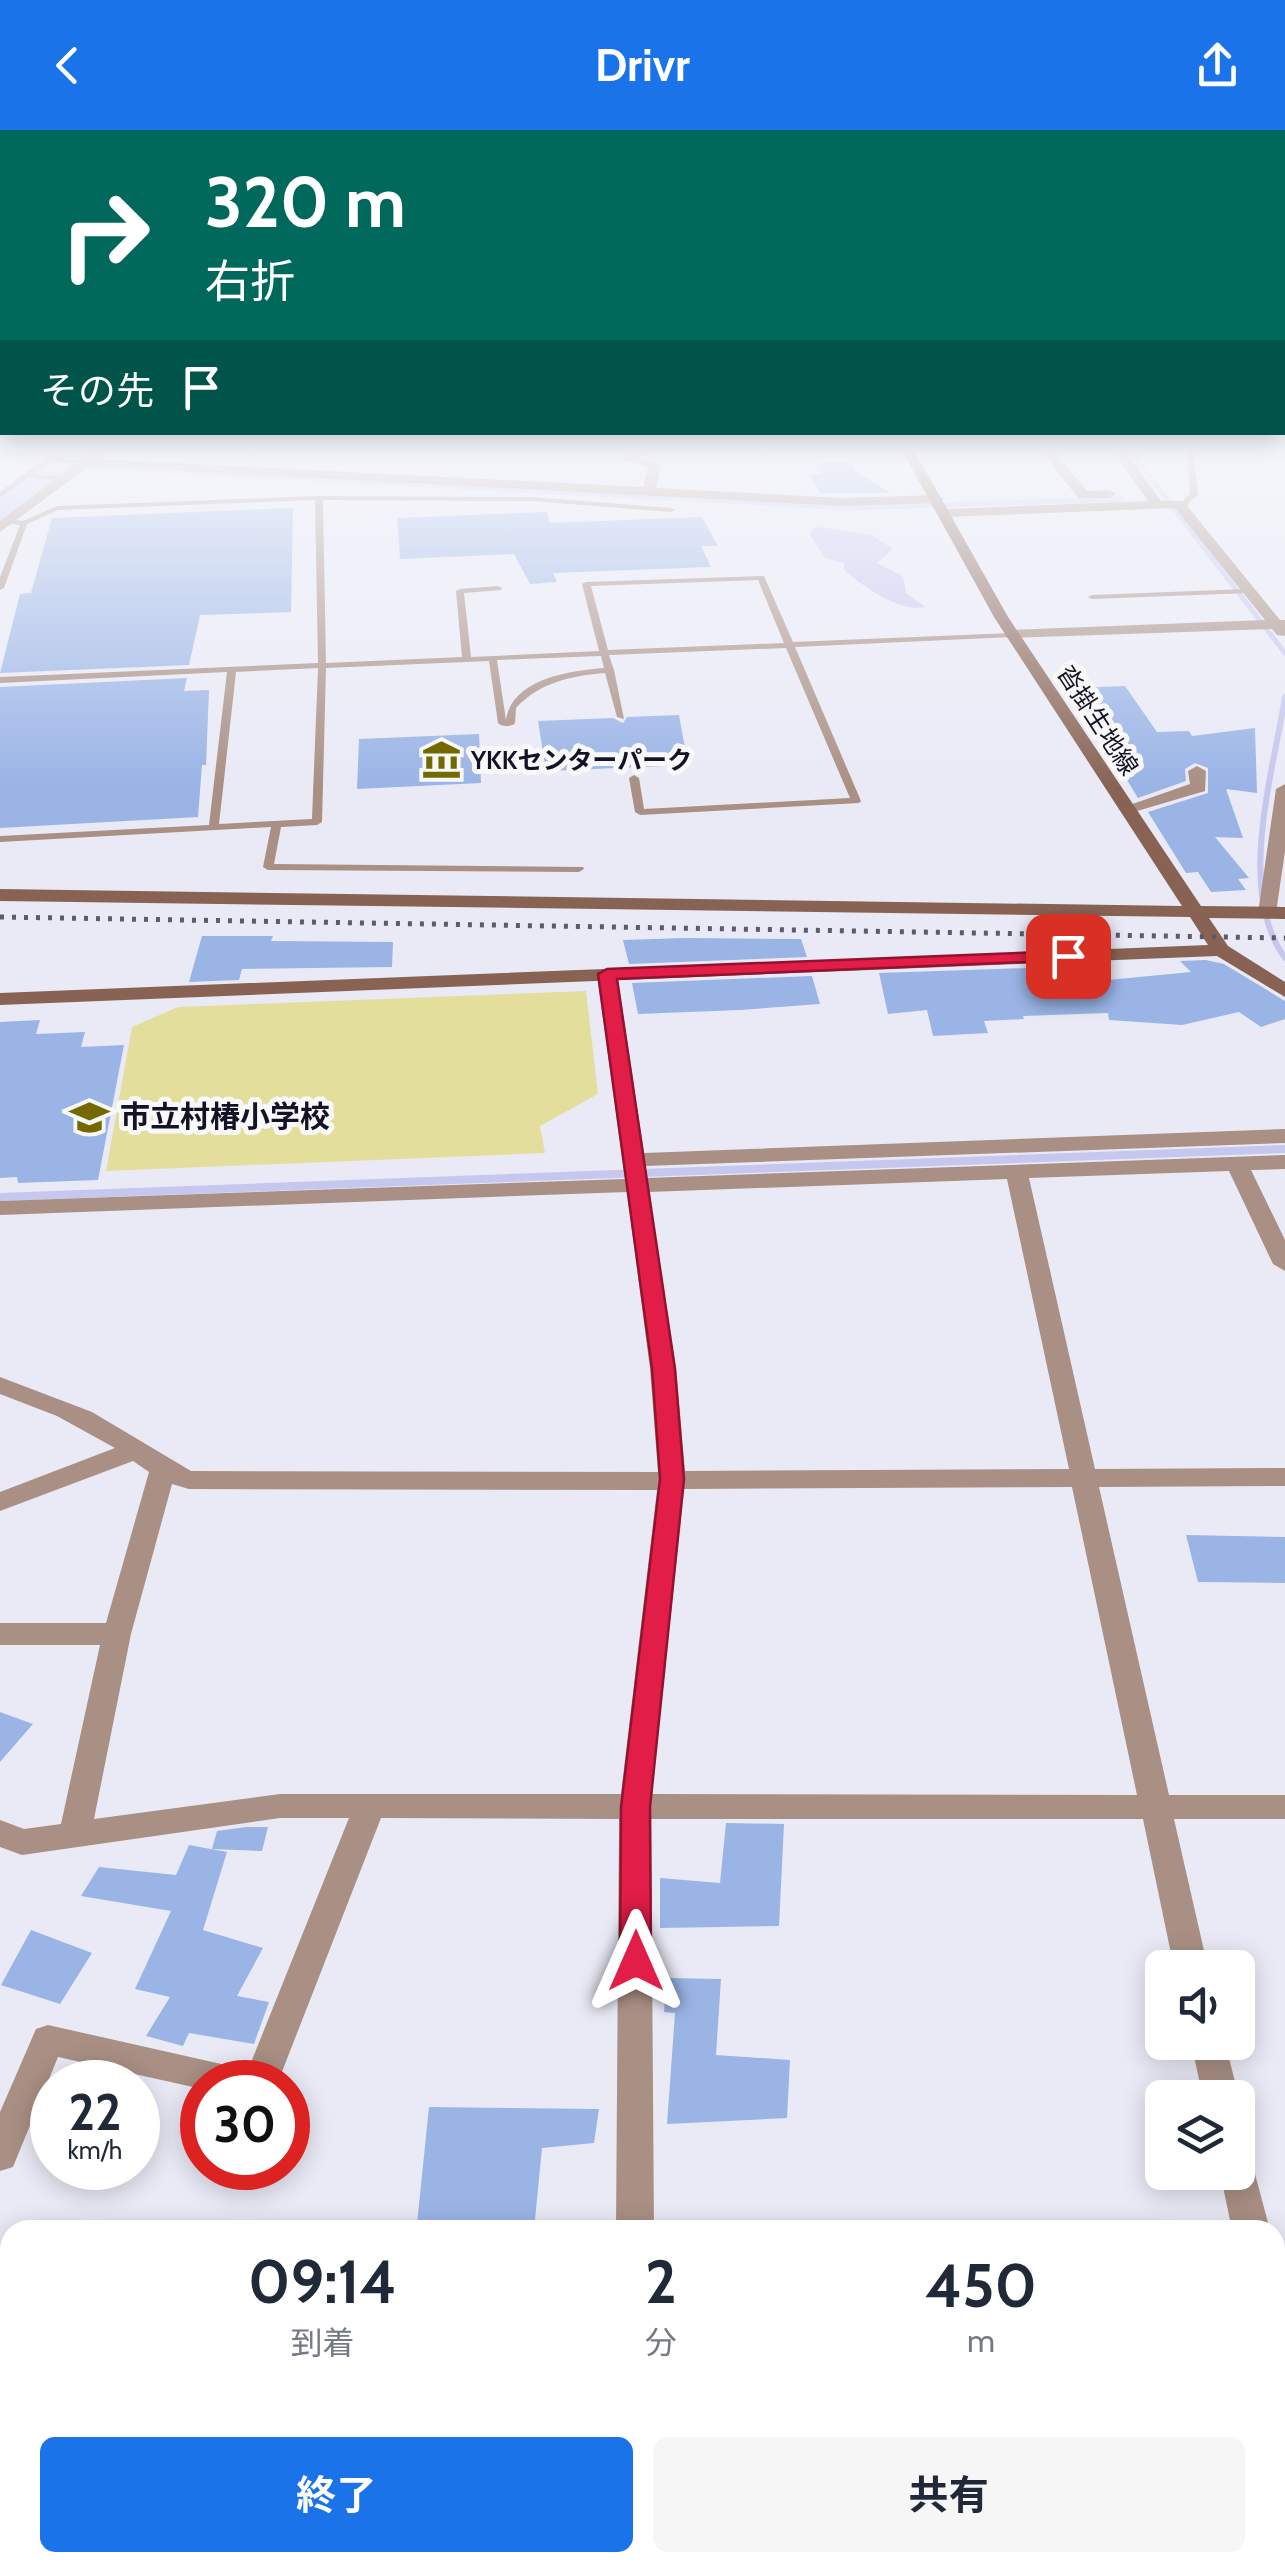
<!DOCTYPE html>
<html lang="ja">
<head>
<meta charset="utf-8">
<style>
  :root { --surface:#fff; --page:#f6f6f7; --text:#1f2937; --muted:#747a83; --accent:#1a73e8 }
  body { margin:0; font-family:Cabin,"Noto Sans JP",sans-serif; background:var(--page); color:var(--text); height:100vh; display:flex; flex-direction:column; font-size:38px; white-space:nowrap }
  * { box-sizing:border-box; margin:0 }
  p { font-size:32px; color:var(--muted) }
  .icon { flex:none; width:55px; height:55px; fill:none; stroke:currentColor; stroke-width:2; stroke-linecap:round; stroke-linejoin:round }
  .map { position:relative; flex:1; overflow:hidden }
  .details { position:absolute; left:0px; top:2090px; width:1285px; height:352px; display:flex; flex-direction:column; background:var(--surface); border-radius:30px 30px 0 0; box-shadow:0 5px 25px #0003 }
  .details>* { flex:none }
  .guide { position:absolute; left:0px; top:0px; width:1285px; height:305px; box-shadow:0 5px 25px #0003; background:#00695c; color:#fff; overflow:hidden }
  .buttons { position:absolute; left:1145px; top:1820px; display:grid; gap:20px }
  .buttons a { display:grid; place-items:center; width:110px; height:110px; border-radius:15px; background:var(--surface); box-shadow:0 5px 25px #0003; font-size:50px }
  .speed { position:absolute; left:30px; top:1930px; display:flex; gap:20px; font-size:50px; font-weight:700; text-align:center }
  .speed>* { display:grid; place-content:center; width:130px; height:130px; border-radius:50%; background:var(--surface); box-shadow:0 5px 25px #0003; line-height:1 }
  .speed small { font-size:25px; font-weight:400 }
  .speed .limit { border:15px solid #d22; background:#fff; color:#111 }
  .pin { position:absolute; display:grid; place-items:center; width:85px; height:85px; color:#fff; margin:-42px; border-radius:20px; box-shadow:0 5px 15px #0006 }
  .me { position:absolute; width:110px; margin:-55px; rotate:0deg; stroke-linejoin:round; filter:drop-shadow(0 0 8px #0008) }
  .turn { display:flex; align-items:center; gap:35px; height:210px; padding:0 40px; font-size:45px }
  .turn .icon { width:130px; height:130px; stroke-width:2.5 }
  .turn b { display:block; font-size:70px; line-height:85px }
  .then { display:flex; align-items:center; height:95px; padding:0 40px; background:#0003; gap:20px; font-size:38px }
  .eta { display:flex; justify-content:space-evenly; align-items:center; height:170px; text-align:center }
  .eta b { font-size:60px; font-weight:700; line-height:70px }
  .primary-button { display:flex; gap:20px; margin-top:auto; padding:20px 40px }
  .primary-button a { flex:1; height:115px; border-radius:15px; background:var(--accent); color:#fff; font-size:40px; font-weight:700; line-height:115px; text-align:center }
  .primary-button a+a { background:var(--page); color:var(--text) }
  header { display:flex; justify-content:space-between; align-items:center; height:130px; padding:0 40px; background:var(--accent); color:#fff; font-size:45px; font-weight:700 }
  .map>svg:first-child { display:block }
  .green { fill:#e4de9d }
  .water { fill:#c5c7ef }
  .lines { fill:none; stroke-linecap:round; stroke-linejoin:round }
  .stream-far2 { stroke:#c5c7ef; stroke-width:5 }
  .stream-far1 { stroke:#c5c7ef; stroke-width:6 }
  .stream { stroke:#c5c7ef; stroke-width:8 }
  .river { fill:#c5c7ef; fill-rule:evenodd }
  .building { fill:#9ab4e6 }
  .lane { fill:#a98f84; fill-rule:evenodd }
  .street { fill:#a98f84; fill-rule:evenodd }
  .secondary { fill:#886354; fill-rule:evenodd }
  .rail { stroke:#5b5b6c; stroke-width:5; stroke-dasharray:4 8; stroke-linecap:butt }
  .route { fill:#e11d48; stroke:#92132f; stroke-width:2.5 }
  .labels { text-anchor:middle; stroke-width:10; stroke-linejoin:round; paint-order:stroke }
  .far-street-label { font-size:25px; fill:#131226; stroke:#f8f8f8 }
  .far-poi-label { font-size:25px; font-weight:bold; fill:#131226; stroke:#f8f8f8; text-anchor:start }
  .poi-label { font-size:30px; font-weight:bold; fill:#131226; stroke:#f8f8f8; text-anchor:start }
</style>
</head>
<body>
<header><svg class="icon" aria-label="back" viewBox="0 0 24 24"><path d="M15 5l-7 7 7 7"/></svg>Drivr<svg class="icon" aria-label="share" viewBox="0 0 24 24"><path d="M12 15V3M7 8l5-5 5 5M5 13v7h14v-7"/></svg></header>
<div class="map">
<svg width="1285" height="2441" viewBox="0 0 1285 2441">
  <rect width="100%" height="100%" fill="#e9eaf6"/>
  <path class="green" d="M586,861L598,964L540,996L545,1023L106,1041L132,897L178,877Z"/>
  <path class="water" d="M820,397L872,405L893,419L877,433L903,446L906,463L925,477C898,482 864,457 844,440V433L825,428L810,405L812,399Z"/>
  <g class="lines">
    <path class="stream-far2" d="M1125,315L1285,523
      M63,335L854,378L1123,369"/>
    <path class="stream-far1" d="M1285,567C1273,644 1236,761 1285,828"/>
    <path class="stream" d="M0,1067L1285,1019"/>
    <path class="river" d="M70,315H101L10,389L0,392V369Z"/>
  </g>
  <path class="building" d="M850,331L855,341L891,363H820L810,344H822L817,333Z
    M293,378L291,482L200,485L189,535L0,543L20,464L31,463L52,388Z
    M547,382L549,393L702,387L718,416H701L711,437L553,443L557,452L530,454L514,424L400,429L397,388Z
    M187,548L184,561L209,560L206,635H202L198,687L0,698V557Z
    M1125,556L1157,602L1189,601L1192,606L1255,598L1257,663L1226,659L1243,708L1215,707L1249,748L1238,749L1246,760L1211,762L1198,742L1186,743L1148,682L1208,663V638L1195,633L1185,639L1186,651L1138,668L1096,599V583H1083L1070,558Z
    M679,585L688,635L546,641L538,591L613,588L623,593L627,587Z
    M479,604L481,653L357,659L359,609Z
    M202,806H273L271,811L393,812L392,837L242,839L239,850L189,852Z
    M686,808L801,809L807,827L629,834L623,810Z
    M1206,830L1224,834L1285,871V889L1261,897L1239,882L1182,895L1109,890L1108,883L1023,886L1024,889L984,891L988,903L933,906L927,880L888,884L879,843L1059,837L1064,846L1084,844L1087,852L1191,842L1180,831Z
    M812,846L820,874L740,880L638,884L632,853Z
    M40,890L36,904L85,902L81,917L124,915L98,1050L18,1053L17,1047L0,1048V892Z
    M1186,1405L1285,1407V1453L1198,1452Z
    M0,1582L33,1594L0,1632Z
    M726,1693L784,1694L779,1796L660,1798V1748L720,1753Z
    M246,1697H268L262,1721L212,1719L217,1701Z
    M189,1715L227,1722L203,1800L263,1818L237,1866L269,1872L254,1914L189,1903L183,1916L146,1906L170,1867L135,1859L171,1781L81,1766L99,1737L176,1745Z
    M31,1800L92,1823L60,1874L1,1855Z
    M667,1848L721,1849L716,1925L790,1930L787,1988L667,1994L675,1883L664,1882Z
    M429,1977L599,1979L594,2013L542,2018L534,2100L417,2094Z"/>
  <g class="lines">
    <path class="lane" d="M1187,315H1193L1198,365L1184,376L1180,374L1190,364Z
      M0,321L51,323L54,325V328L87,330L91,332L87,334L51,332L34,344L66,346L70,348L69,350L28,348L0,368V362L47,327L0,325Z
      M319,366L531,367L671,378L675,380L671,382L531,371L323,370L326,533L462,527L456,461L460,459L498,456L502,458L501,460L464,463L471,527L599,521L582,454L586,452L764,446L793,512L1012,503L1016,505L1012,507L795,517L861,671L859,673L640,685L635,682L629,648L634,645L639,648L644,679L850,668L786,518L609,525L614,540L624,589L617,587L605,543C571,546 540,552 516,578L515,593C512,597 501,597 498,593L489,531L326,538L322,692L317,695L281,697L274,734L583,737L584,739L579,742L268,740L263,737L271,697L0,712V706L209,695L227,542L0,553V547L318,533L315,370L58,380L27,394L4,458L0,460V447L20,395L5,393V389L23,391L57,376ZM758,450L784,513L608,520L591,456ZM601,526L604,538C568,541 512,549 506,590L497,530ZM318,538L312,689L219,694L236,542Z
      M1247,459L1251,461L1250,463L1092,469L1088,467L1092,465Z"/>
    <path class="street" d="M100,315H114L98,329L643,357L648,337L620,329L649,315H665L640,328L661,334L656,358L843,368L937,365L944,369L937,373L843,376L89,336L0,402V391Z
      M1037,315H1049L1087,361L1109,360L1116,364L1109,368H1078Z
      M1109,315H1121L1161,371H1189L1188,377L1280,490H1285V506L1277,505L1272,499L1007,508L1004,505L1012,500L1265,490L1175,378L946,387L939,383L946,379L1148,371Z
      M1197,636L1206,641L1205,661L1127,684L1118,679L1190,654L1188,641Z
      M1285,654V721L1276,783L1267,789L1258,783L1276,659Z
      M607,838L617,844L644,1023L1285,999V1013L645,1036L647,1048L1285,1025V1039L1251,1040L1285,1110V1141L1273,1134L1229,1041L1029,1048L1095,1339L1285,1338V1356L1099,1357L1169,1665H1285V1689H1174L1208,1838H1174L1143,1689H651L654,2100H616L619,1689L381,1688L278,1952H202V1959L58,1927L13,2037L0,2041V1982L36,1899L48,1895L248,1940L349,1688H280L22,1725L0,1717V1690L24,1699L61,1694L100,1515H0V1493H106L149,1342L133,1331L0,1381V1362L115,1318L57,1286L0,1264V1247L92,1282L191,1341L658,1342L650,1239L627,1062L0,1085V1071L625,1049L597,844ZM1007,1049L1069,1339L685,1341L676,1239L649,1062ZM172,1354L189,1359L657,1360L621,1664H280L94,1689L131,1504ZM1072,1357L1137,1665L652,1664L684,1359Z
      M1191,1912H1225L1239,1968L1238,1970L1203,1968Z
      M1238,2024L1251,2029L1270,2100H1232L1220,2042H1238Z
      M1275,2188L1285,2192V2270L1275,2266Z
      M0,2258H10V2298H0Z
      M614,2432H656V2441H614Z"/>
    <path class="secondary" d="M899,315H911L1008,487L1201,776L1285,777V789L1209,788L1228,816L1285,852V867L1217,826L0,875V863L1208,815L1190,787L0,771V759L1182,776L994,487Z"/>
    <path class="rail" d="M0,787L1285,808"/>
  </g>
  <linearGradient id="sky" x2="0" y2="1"><stop stop-color="#9abceb"/><stop offset="0.48" stop-color="#f5f6fb"/><stop offset="1" stop-color="#f5f6fb" stop-opacity="0"/></linearGradient>
  <rect width="1285" height="657" fill="url(#sky)"/>
  <path class="route" d="M1068,821L1076,826L1074,830L617,849L675,1239L684,1349L650,1677L651,1831L646,1840L636,1844L625,1840L620,1831L621,1677L660,1349L652,1239L598,844L607,839Z"/>
  <defs>
    <symbol id="museum-bare" viewBox="-9 -9 18 18"><path d="M0-6L6-3V-2H-6V-3ZM-5-1h2V3h-2ZM-1-1h2V3h-2ZM3-1h2V3H3ZM-6 4H6V6H-6Z" fill="#726901" stroke="#f8f8f8" stroke-width="2.5" paint-order="stroke"/></symbol>
    <symbol id="school-bare" viewBox="-9 -9 18 18"><path d="M0-5L7-2L0 1L-7-2ZM-4 1L0 2.5L4 1V4Q0 6-4 4Z" fill="#726901" stroke="#f8f8f8" stroke-width="2.5" paint-order="stroke"/></symbol>
  </defs>
  <g fill-rule="evenodd">
    <use href="#museum-bare" x="414" y="602" width="55" height="55"/>
    <use href="#school-bare" x="62" y="960" width="55" height="55"/>
  </g>
  <g class="labels">
    <g class="far-street-label">
      <text transform="translate(1098 590) rotate(57)" y="9">沓掛生地線</text>
    </g>
    <g class="far-poi-label">
      <text x="471" y="639">YKKセンターパーク</text>
    </g>
    <g class="poi-label">
      <text x="120" y="997">市立村椿小学校</text>
    </g>
  </g>
</svg>
<div class="buttons">
<a><svg class="icon" aria-label="sound" viewBox="0 0 24 24"><path d="M4 9h4l5-4v14l-5-4H4zM17 9q2 3 0 6"/></svg></a>
<a><svg class="icon" aria-label="layers" viewBox="0 0 24 24"><path d="M12 4l9 5-9 5-9-5zM3 14l9 5 9-5"/></svg></a>
</div>
<div class="speed"><div>22<small>km/h</small></div><div class="limit">30</div></div>
<div class="pin" style="left:1068px;top:826px;background:#d93025"><svg class="icon" aria-label="arrive" viewBox="0 0 24 24"><path d="M6 21V4h12l-3 4 3 4H6"/></svg></div>
<svg class="me" style="left:636px;top:1831px" viewBox="-20 -20 40 40"><path d="M0-17L14 15 0 8-14 15z" fill="#e11d48" stroke="#fff" stroke-width="4"/></svg>
<div class="guide">
<div class="turn"><svg class="icon" aria-label="right" viewBox="0 0 24 24"><path d="M7 20v-9h11M14 6l5 5-5 5"/></svg><div><b>320 m</b>右折</div></div>
<div class="then">その先<svg class="icon" aria-label="arrive" viewBox="0 0 24 24"><path d="M6 21V4h12l-3 4 3 4H6"/></svg></div>
</div>
<section class="details">
<div class="eta">
<div><b>09:14</b><p>到着</p></div>
<div><b>2</b><p>分</p></div>
<div><b>450</b><p>m</p></div>
</div>
<div class="primary-button"><a>終了</a><a>共有</a></div>
</section>
</div>
</body>
</html>
